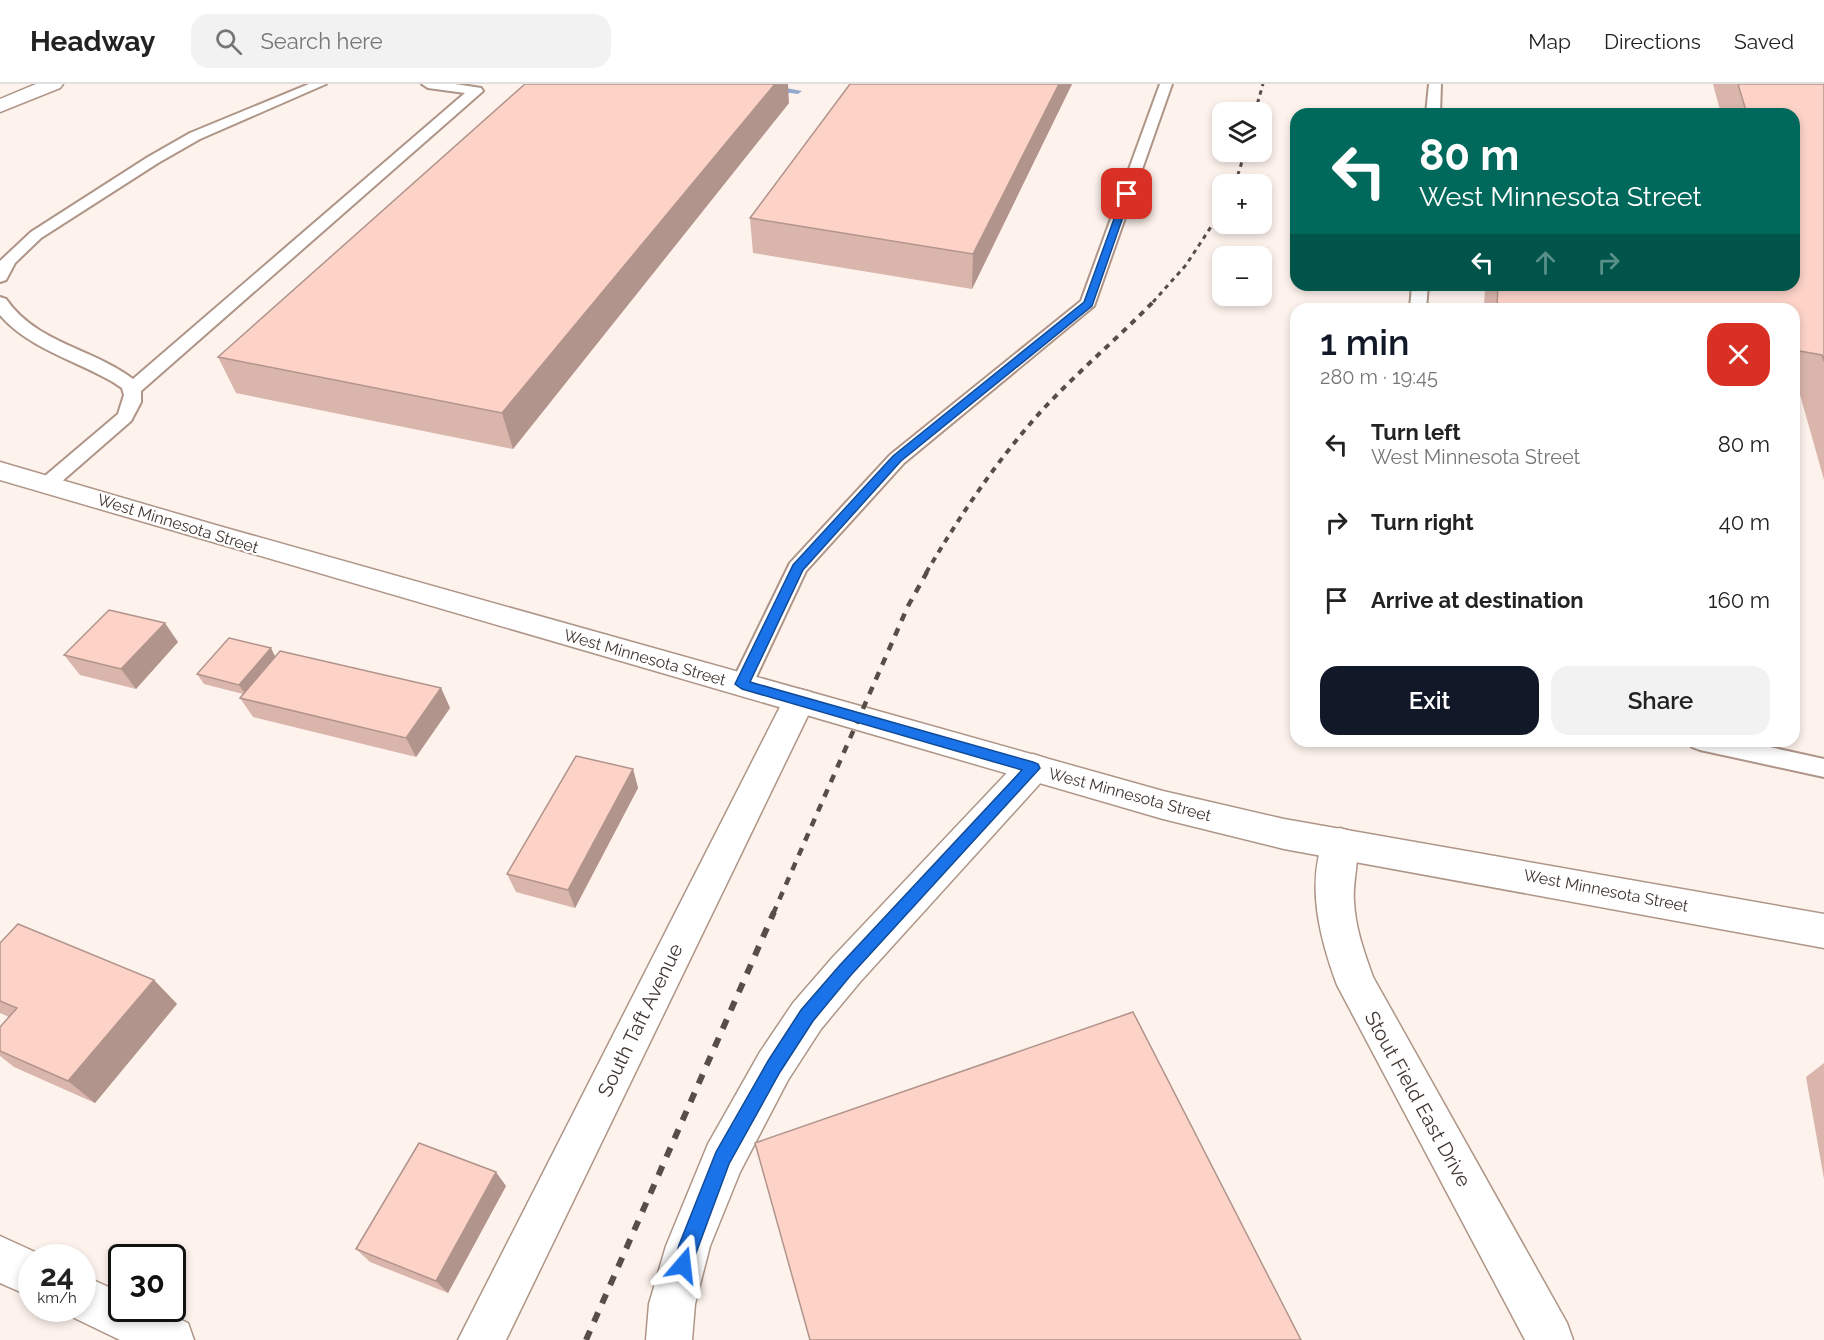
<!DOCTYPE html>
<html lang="en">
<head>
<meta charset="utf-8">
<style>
  :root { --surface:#fff; --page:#f2f2f2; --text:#222; --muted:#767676; --line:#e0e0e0; --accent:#111827 }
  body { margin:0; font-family:Raleway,sans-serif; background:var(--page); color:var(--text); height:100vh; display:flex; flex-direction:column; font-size:22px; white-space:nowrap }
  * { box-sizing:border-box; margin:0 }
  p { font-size:20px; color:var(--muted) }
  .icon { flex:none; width:33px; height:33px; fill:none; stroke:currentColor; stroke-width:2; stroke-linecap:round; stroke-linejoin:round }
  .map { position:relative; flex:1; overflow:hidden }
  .sheet { position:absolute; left:1290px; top:219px; width:510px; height:444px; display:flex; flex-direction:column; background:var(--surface); border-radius:18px; box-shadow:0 3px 9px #0003 }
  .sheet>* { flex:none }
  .hud { position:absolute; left:1290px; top:24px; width:510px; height:183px; border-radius:18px; box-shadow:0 3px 9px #0003; background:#00695c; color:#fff; overflow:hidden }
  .controls { position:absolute; left:1212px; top:18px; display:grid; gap:12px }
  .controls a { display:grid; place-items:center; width:60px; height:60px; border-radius:12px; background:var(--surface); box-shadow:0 3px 9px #0003; font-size:30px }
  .speed { position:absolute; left:18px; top:1160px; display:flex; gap:12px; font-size:30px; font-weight:700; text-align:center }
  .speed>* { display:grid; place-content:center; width:78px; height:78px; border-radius:50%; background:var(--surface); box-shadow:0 3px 9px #0003; line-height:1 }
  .speed small { font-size:15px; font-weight:400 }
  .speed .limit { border:3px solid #111; border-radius:9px; background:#fff; color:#111 }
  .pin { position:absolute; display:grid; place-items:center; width:51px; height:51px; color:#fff; margin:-26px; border-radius:12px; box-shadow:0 3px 9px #0006 }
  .me { position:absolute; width:66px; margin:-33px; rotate:17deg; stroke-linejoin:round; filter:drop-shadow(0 0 4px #0008) }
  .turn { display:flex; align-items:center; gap:21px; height:126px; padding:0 30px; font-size:27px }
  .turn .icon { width:78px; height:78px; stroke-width:2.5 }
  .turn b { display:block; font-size:42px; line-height:51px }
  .lanes { display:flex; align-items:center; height:57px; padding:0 30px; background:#0003; justify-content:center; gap:30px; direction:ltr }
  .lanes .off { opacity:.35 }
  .round { display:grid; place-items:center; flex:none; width:63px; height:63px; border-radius:18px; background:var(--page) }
  .head { display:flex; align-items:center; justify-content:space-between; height:102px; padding:0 30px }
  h1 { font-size:36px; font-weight:600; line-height:45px; color:var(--accent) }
  .action { display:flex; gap:12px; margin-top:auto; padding:12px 30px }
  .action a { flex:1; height:69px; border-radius:18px; background:var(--accent); color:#fff; font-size:24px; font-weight:600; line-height:69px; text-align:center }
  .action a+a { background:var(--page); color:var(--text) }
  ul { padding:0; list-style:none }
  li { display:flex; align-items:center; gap:18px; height:78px; padding:0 30px }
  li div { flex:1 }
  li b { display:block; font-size:22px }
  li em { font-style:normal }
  header { display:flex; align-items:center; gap:36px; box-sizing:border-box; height:84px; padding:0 30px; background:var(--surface); border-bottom:2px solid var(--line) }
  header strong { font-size:28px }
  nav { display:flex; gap:33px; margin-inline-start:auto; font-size:21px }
  .search { width:420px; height:54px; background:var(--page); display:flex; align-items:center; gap:15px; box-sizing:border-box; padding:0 21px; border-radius:18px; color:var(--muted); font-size:22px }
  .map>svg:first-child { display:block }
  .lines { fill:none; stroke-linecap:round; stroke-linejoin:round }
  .stream { fill:#91a9cf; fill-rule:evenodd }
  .lane-casing { stroke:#ae9587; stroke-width:4 }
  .street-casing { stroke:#ae9587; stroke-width:3 }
  .secondary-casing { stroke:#ae9587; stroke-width:3 }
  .highway-casing { stroke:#ae9587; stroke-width:3 }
  .lane { fill:#fff; fill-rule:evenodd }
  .street { fill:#fff; fill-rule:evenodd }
  .secondary { fill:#fff; fill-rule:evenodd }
  .highway { fill:#fff; fill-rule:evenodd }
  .rail-far3 { stroke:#584e48; stroke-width:3; stroke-dasharray:4.5 4.5; stroke-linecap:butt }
  .rail-far2 { stroke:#584e48; stroke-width:4; stroke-dasharray:6 6; stroke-linecap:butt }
  .rail-far1 { stroke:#584e48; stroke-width:4.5; stroke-dasharray:8 8; stroke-linecap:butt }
  .rail { stroke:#584e48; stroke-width:6; stroke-dasharray:10 10; stroke-linecap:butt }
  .wall { fill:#dab5ac }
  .shaded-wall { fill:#b1948c }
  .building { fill:#fdd3c8; stroke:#b1948c; stroke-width:1.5 }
  .route { fill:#1a73e8; stroke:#114b97; stroke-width:1.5 }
  .labels { text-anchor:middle; stroke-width:4.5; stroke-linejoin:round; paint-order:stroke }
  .street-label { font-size:16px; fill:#413731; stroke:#fff }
  .near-street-label { font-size:20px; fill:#413731; stroke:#fff }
</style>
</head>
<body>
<header>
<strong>Headway</strong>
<div class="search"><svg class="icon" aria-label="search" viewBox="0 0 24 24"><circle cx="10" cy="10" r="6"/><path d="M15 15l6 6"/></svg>Search here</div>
<nav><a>Map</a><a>Directions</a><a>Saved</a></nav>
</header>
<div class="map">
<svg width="1824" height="1256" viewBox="0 0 1824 1256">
  <rect width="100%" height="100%" fill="#fdf2ec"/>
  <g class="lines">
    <path class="stream" d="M741,0H765L802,7L798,10L745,3Z"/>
    <defs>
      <path id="lane" d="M309,0H326L200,55L158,79L41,154L15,179L6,196L0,198V177L31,148L148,73L190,49Z
        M422,0H455L481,4L483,7L141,307V318L131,337L53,405L46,407L39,405L36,401L39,397L118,330L124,311L122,304L113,298C77,277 28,264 0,231V213L6,215C36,259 92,264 133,295L465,9L428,4Z
        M1160,0H1172L1094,222L904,379L806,487L750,606L742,608L734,606L731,600L790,479L890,371L1081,217Z
        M1429,0H1441L1440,30H1426Z
        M1412,201H1428L1426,225H1410Z
        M1689,657H1742L1824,675V693L1700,666L1692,663Z"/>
      <path id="street" d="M799,605L811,608L815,617L506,1256H458L783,617L787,608Z
        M1033,670L1045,674L1050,684L1045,694L860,898L821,945L788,996L740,1088L710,1162L695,1220L692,1256H646L649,1220L666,1162L708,1060L760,968L793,919L832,874L1021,674Z
        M1340,744L1353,748C1363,768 1352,794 1354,817C1355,843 1364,868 1373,893L1567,1239L1573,1256H1525L1337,901C1320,855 1304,796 1327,748Z
        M0,1152L46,1173H32V1213L0,1199Z
        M82,1191L122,1209V1224H155L188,1239L194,1256H120L66,1230L63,1224H82Z"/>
      <path id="secondary" d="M0,378L219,442L1163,707L1284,735L1824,830V864L1284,765L1163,735L0,396Z"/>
      <path id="highway" d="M36,0H63L60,4L0,28V15Z"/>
    </defs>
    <use href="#lane" class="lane-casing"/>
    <use href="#street" class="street-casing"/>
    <use href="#secondary" class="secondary-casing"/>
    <use href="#highway" class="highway-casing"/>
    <use href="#lane" class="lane"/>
    <use href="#street" class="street"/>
    <use href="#secondary" class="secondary"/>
    <use href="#highway" class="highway"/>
    <path class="rail-far3" d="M1255,28L1263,0
      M1235,100L1245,68
      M1153,218L1186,181L1222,126"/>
    <path class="rail-far2" d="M926,489C961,430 999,373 1046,322C1081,285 1120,252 1155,216"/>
    <path class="rail-far1" d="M773,830L908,522L927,488"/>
    <path class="rail" d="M586,1256L774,828"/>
  </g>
  <path class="wall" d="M1072,0L972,205L753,169L750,134Z
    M1713,0H1824V396L1799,307L1794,306V225H1484L1485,201H1794V30H1721Z
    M789,19L513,365L236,309L218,273Z
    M178,558L136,605L80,591L64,571Z
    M275,572L441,604L450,624L416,673L253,633L240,614L243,610L204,600L197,590Z
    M633,685L638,704L575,824L516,808L507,790Z
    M0,859L154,896L177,920L95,1019L14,983L0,972V943L9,933L0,929Z
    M1824,979V1095L1806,993Z
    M755,1059L1301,1256H810Z
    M506,1102L448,1209L370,1178L356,1165Z"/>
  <path class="shaded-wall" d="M775,0H788L789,19L513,365L502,329Z
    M1059,0H1072L972,205L973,170Z
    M165,539L178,558L136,605L121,585Z
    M271,564L276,574L246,611L239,601Z
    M441,604L450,624L416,673L406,654Z
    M633,685L638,704L575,824L568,806Z
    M154,896L177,920L95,1019L68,997Z
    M496,1088L506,1102L448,1209L436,1197Z"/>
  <path class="building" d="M525,0H775L502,329L218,273Z
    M850,0H1059L973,170L750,134Z
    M1738,0H1824V277L1822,271L1794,266V225H1519L1497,222L1498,201H1794V194H1796L1794,188V30H1747Z
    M109,526L165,539L121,585L64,571Z
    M229,554L271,564L239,601L197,590Z
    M280,567L441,604L406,654L240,614Z
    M576,672L633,685L568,806L507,790Z
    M18,840L154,896L68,997L0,967V943L17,924L0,917V859Z
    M1133,928L1301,1256H810L755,1059Z
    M419,1059L496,1088L436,1197L356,1165Z"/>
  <path class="route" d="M1127,107L1131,110L1092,222L901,377L803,486L750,598L1033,678L1038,680L1040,684L851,891L813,937L780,988L729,1080L689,1188L683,1190L676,1188L673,1181L679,1161L716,1068L768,977L801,926L840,881L1022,686L742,605L735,600L793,481L893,372L1084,218L1123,110Z"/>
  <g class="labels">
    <g class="street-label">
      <text transform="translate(178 439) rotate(17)" y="6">West Minnesota Street</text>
      <text transform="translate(645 573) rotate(16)" y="6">West Minnesota Street</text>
      <text transform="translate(1130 710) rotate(15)" y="6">West Minnesota Street</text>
      <text transform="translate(1606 806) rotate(11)" y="6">West Minnesota Street</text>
    </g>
    <g class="near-street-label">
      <text transform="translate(640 936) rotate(-64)" y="7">South Taft Avenue</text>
      <text transform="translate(1418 1015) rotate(61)" y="7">Stout Field East Drive</text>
    </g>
  </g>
</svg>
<div class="controls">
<a><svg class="icon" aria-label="layers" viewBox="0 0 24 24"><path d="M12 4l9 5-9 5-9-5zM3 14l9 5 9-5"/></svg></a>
<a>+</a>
<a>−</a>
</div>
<div class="speed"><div>24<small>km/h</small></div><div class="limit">30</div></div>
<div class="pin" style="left:1127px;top:110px;background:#d93025"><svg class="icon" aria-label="arrive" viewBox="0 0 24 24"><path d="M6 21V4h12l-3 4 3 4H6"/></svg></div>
<svg class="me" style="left:683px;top:1181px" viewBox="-20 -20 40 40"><path d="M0-17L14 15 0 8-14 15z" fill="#1a73e8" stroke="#fff" stroke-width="4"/></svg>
<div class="hud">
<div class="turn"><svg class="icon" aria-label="left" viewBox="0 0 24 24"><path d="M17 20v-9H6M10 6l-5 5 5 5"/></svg><div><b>80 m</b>West Minnesota Street</div></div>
<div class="lanes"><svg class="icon" aria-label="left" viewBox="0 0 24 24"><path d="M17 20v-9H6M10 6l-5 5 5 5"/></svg><svg class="icon off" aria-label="ahead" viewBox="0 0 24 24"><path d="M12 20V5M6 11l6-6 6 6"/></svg><svg class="icon off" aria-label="right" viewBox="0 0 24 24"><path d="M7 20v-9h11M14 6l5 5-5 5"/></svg></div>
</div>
<section class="sheet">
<div class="head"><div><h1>1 min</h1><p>280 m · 19:45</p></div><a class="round" style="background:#d93025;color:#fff"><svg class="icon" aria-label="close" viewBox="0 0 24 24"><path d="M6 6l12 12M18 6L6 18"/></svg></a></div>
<ul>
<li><svg class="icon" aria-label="left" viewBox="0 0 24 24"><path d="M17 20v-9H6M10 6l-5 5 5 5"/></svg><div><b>Turn left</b><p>West Minnesota Street</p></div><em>80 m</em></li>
<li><svg class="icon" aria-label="right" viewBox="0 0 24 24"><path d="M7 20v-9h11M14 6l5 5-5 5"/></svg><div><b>Turn right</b></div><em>40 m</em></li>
<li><svg class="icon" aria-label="arrive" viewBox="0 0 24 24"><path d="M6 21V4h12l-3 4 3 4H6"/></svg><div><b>Arrive at destination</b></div><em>160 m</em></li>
</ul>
<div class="action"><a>Exit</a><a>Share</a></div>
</section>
</div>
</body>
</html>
